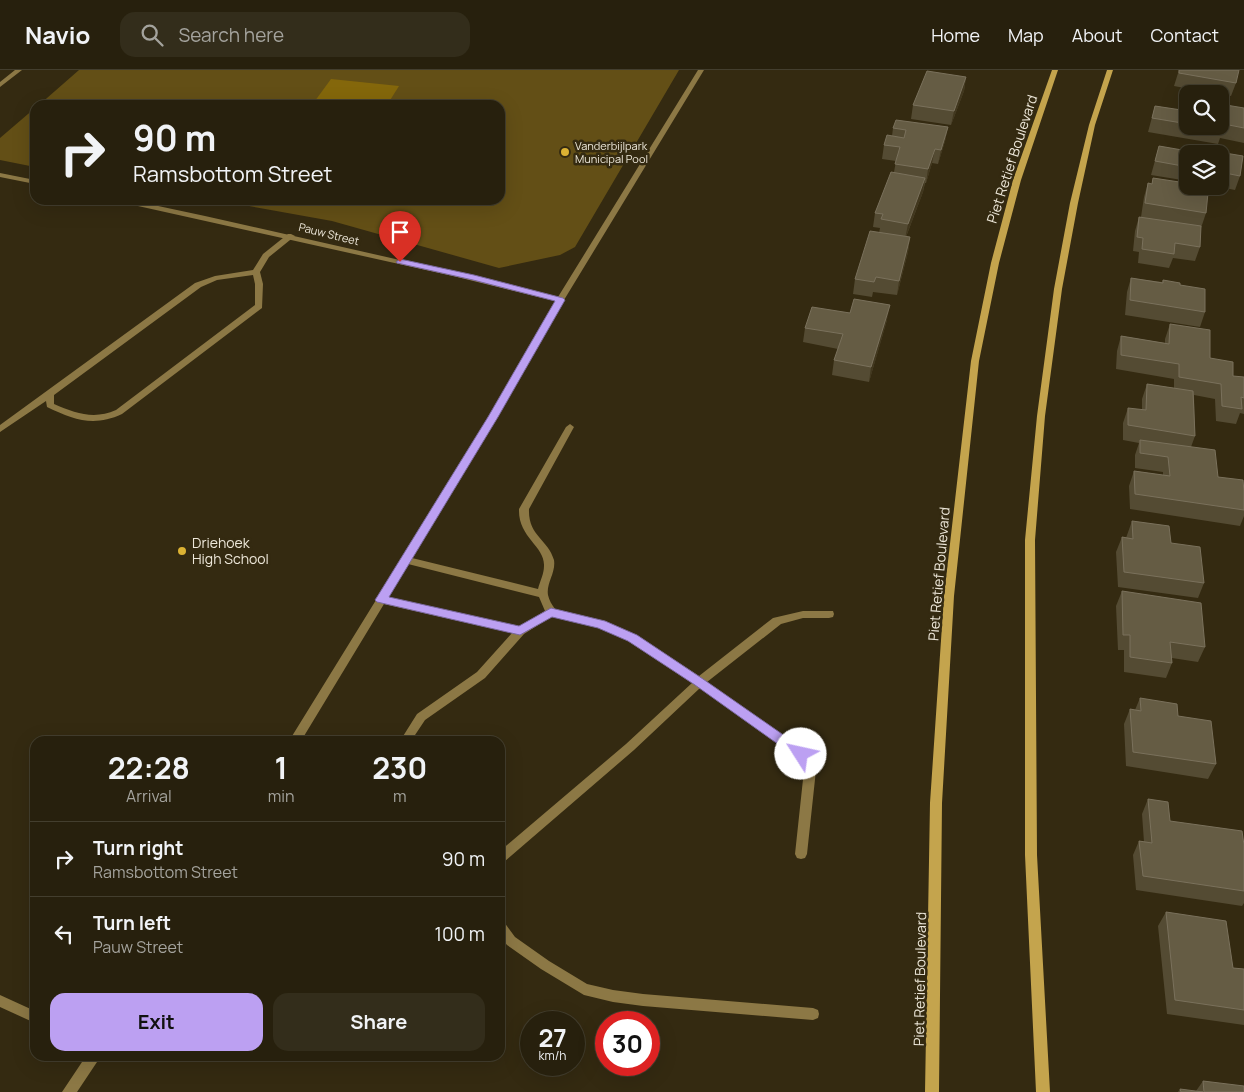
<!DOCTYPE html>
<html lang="en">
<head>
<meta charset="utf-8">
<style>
  :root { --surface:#27200d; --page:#332d1b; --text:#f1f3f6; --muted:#a4a39d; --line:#433e2e; --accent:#bca0f2 }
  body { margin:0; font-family:Manrope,sans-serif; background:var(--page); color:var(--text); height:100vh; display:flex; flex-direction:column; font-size:19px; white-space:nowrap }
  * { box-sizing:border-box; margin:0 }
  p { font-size:16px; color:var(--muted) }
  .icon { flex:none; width:28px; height:28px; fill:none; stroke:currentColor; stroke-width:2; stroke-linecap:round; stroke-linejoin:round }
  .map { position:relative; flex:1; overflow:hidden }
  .side { position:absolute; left:30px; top:666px; width:475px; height:325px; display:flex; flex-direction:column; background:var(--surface); border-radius:15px; box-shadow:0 5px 20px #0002,0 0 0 1px var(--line) }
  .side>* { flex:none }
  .banner { position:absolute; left:30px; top:30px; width:475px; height:105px; border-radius:15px; box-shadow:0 5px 20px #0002,0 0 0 1px var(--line); background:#27200d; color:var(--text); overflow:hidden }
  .buttons { position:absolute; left:1179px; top:15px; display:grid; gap:10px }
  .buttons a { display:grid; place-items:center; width:50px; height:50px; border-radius:10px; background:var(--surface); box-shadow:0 5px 20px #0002,0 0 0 1px var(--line); font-size:25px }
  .speed { position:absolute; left:520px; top:941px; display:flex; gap:10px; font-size:25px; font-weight:700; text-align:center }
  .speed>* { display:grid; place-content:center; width:65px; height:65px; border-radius:50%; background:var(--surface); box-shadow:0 5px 20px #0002,0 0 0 1px var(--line); line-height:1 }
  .speed small { font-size:12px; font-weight:400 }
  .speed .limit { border:8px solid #d22; background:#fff; color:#111 }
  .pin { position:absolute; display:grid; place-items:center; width:42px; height:42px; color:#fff; margin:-51px -21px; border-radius:50% 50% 50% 0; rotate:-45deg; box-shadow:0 0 5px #0007 }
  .pin .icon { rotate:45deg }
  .me { position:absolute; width:55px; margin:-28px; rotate:305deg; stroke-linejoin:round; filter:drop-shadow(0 0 4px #0008) }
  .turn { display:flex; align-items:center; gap:18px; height:105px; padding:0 20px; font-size:22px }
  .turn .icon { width:65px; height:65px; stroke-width:2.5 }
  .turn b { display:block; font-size:35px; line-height:42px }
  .eta { display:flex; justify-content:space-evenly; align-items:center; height:85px; text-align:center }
  .eta b { font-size:30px; font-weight:700; line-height:35px }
  .button { display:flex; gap:10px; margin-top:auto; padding:10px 20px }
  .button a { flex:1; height:58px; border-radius:15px; background:var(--accent); color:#111; font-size:20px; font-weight:700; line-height:58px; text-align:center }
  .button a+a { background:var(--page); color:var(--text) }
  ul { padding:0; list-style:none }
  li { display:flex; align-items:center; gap:15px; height:75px; padding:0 20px; border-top:1px solid var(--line) }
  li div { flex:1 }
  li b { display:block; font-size:19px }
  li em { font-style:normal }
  header { display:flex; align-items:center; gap:30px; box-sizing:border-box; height:70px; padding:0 25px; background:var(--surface); border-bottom:1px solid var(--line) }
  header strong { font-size:24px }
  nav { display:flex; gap:28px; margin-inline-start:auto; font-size:18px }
  .search { width:350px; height:45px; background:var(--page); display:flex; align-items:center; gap:12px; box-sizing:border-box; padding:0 18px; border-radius:15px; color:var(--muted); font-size:19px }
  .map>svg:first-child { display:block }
  .green { fill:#634f16 }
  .water { fill:#84670b }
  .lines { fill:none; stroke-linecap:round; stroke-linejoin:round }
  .lane { fill:#8c7845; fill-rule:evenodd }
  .street { fill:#8c7845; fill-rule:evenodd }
  .secondary { fill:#c4a44d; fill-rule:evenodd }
  .wall { fill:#544b33 }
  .shaded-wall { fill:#41371e }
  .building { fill:#655c44; stroke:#7a715c }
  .route { fill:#bca0f2; stroke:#7a689d }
  .poi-dot { fill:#dcb233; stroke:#342a11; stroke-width:2 }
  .labels { text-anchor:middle; stroke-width:5; stroke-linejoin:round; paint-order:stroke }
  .far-poi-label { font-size:11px; fill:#ede7d9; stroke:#342a11; text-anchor:start }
  .far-street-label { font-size:11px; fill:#ede7d9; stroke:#342a11 }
  .street-label { font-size:14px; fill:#ede7d9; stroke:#342a11 }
  .poi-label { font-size:14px; fill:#ede7d9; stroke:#342a11; text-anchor:start }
</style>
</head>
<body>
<header>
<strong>Navio</strong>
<div class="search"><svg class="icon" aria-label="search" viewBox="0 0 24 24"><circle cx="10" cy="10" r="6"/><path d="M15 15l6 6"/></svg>Search here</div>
<nav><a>Home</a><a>Map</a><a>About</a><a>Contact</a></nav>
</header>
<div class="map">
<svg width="1244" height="1022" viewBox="0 0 1244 1022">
  <rect width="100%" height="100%" fill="#342a11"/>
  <path class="green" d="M79,0H679L575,177L560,185L499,198L332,151L216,130H500V35H39Z
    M35,38V97L0,90V68Z"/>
  <path class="water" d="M331,9L399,16L387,35H312Z"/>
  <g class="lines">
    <path class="lane" d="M15,0H22L0,17V12Z
      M288,164H291L295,166L269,187L260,202L263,214L262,238L122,344C94,357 74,350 47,337L46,331L0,362V355L195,213L215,206L253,200L263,184ZM253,205L255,214V235L116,340C94,350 75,343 54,334V325L201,217L217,210Z
      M0,925L35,941V953L0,937Z"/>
    <path class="street" d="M698,0H704L564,230L497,347L412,488L538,519C540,511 544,504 544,496C545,476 518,468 519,439L566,357L570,354L574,357L529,439C528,466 548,469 554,490C556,503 546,513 548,525C549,530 552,535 555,539L605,551L636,565L699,606L773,548L803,541H833L834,544L833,547L829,548H803L781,554L707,612L805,681L816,700L807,784L805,788L801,789L797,788L795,784L804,700L797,687L700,618L634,680L504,792L500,793V781L626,674L692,613L628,571L598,557L552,546L524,564L485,608L425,650L411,671H400L417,644L477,602L512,563L384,534L301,671H289L489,347L555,231L453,206L120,132L116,130H130L205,146L453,202L558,227ZM408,494L539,527L545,541L519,557L388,528Z
      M0,103L35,110V114L0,107Z
      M500,850L504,852L515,867L549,891L587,914L613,920L643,924L813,938L818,940L819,944L818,948L813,950L643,936L613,932L584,925L541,899L507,875L500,866Z
      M86,986H101L77,1022H62Z"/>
    <path class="secondary" d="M1052,0H1058L1021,110L999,193L979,291L954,526L942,733L939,1022H925L930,733L944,526L971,291L991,193L1013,110Z
      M1107,0H1113L1095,55L1078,133L1062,219L1045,346L1035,470L1037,785L1050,1022H1036L1025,785V470L1037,346L1054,219L1070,133L1089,55Z"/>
  </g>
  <path class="wall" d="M1179,0L1236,13L1231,26L1220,24H1216L1174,16Z
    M966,7L964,21L951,55L911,49L913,35Z
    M1155,36L1188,41V56H1220L1244,38V73L1220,68L1218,74L1148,62Z
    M948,57L945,71L938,94L932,93L926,113H925L923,122L906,167H910L908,182L897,225L873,222L872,227L853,224L855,209L879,163L880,158L873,157L875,143L894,102L896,91L882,89L884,75L892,66L893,58Z
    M1159,76L1187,81L1189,77L1243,86L1240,106L1235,120L1215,116H1220V84H1188V111L1151,105Z
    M1153,108L1185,119L1206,143L1201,158L1200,177L1195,191L1173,188L1169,198L1138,193L1139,182L1133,181L1135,161L1139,147H1141L1144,127L1148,113L1152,114Z
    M1131,208L1162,212L1163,210L1180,215L1205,242L1200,257L1125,245L1127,222Z
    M850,243L887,250L869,312L832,305L834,290L838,279L803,272L805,258Z
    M1170,254L1210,288L1233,306L1244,307V344L1240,343L1236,354L1216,351L1215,329L1194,325L1195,366L1191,377L1218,407L1244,422V446L1240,456L1130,439L1129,416L1134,401L1163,405V402L1135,398V385L1139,373L1123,370V353L1128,338L1142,340V329L1147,314L1174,318V309L1116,299L1117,281L1121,266L1165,273V269Z
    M1132,451L1171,473L1204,513L1198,528L1118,517L1116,482L1122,467L1126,468Z
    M1122,521L1205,577L1198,592L1172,588V593L1166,608L1124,602V580H1118L1116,536Z
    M1140,628L1178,646L1216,694L1208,709L1126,696L1124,654L1130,639L1135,640Z
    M1148,729L1170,751L1244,775V833L1242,836L1136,820L1133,785L1139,771L1144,772L1142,744Z
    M1166,842L1233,898L1244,899V955L1167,944L1158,856Z
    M1203,1011L1244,1022H1178L1180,1019L1196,1021Z"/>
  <path class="shaded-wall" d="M966,7L964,21L951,55L954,41Z
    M948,57L945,71L938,94L941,80Z
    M935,79L932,93L926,113L928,99Z
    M925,108L923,122L905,169L908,154Z
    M910,167L908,182L897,225L899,211Z
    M890,235L887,250L869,312L871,297Z"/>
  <path class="building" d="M1179,0H1239L1236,13L1179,3Z
    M927,1L966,7L954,41L913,35Z
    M1220,34L1244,38V58L1224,54L1223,60L1198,56H1220Z
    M1155,36L1188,41V54L1152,48Z
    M896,50L948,57L941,80L935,79L928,99L895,94L900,77L884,75L887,65L904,68L906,60L893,58Z
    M1159,76L1188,81L1189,77L1243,86L1240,106L1220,102V84H1188V97L1155,91Z
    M891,102L925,108L908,154L881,149L883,144L875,143Z
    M1153,108L1186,113L1185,119L1208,123L1206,143L1145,133L1148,113L1152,114Z
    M1139,147L1201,156L1200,177L1175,173L1174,184L1142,179L1143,168L1137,167Z
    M870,161L910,167L899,211L876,207L874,212L855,209Z
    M1131,208L1163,213V210L1180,213V215L1205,219V242L1130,230Z
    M854,229L890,235L871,297L834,290L843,264L805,258L812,237L850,243Z
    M1170,254L1210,260V288L1233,292V306L1244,307V328L1241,327L1242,339L1222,336L1221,314L1179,307V294L1121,285V266L1169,274Z
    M1147,314L1193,321L1195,366L1128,355V338L1146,340Z
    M1140,370L1215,380L1218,407L1243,410L1244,422V440L1135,424L1134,401L1170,406L1168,387L1140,383Z
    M1132,451L1169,456L1171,473L1200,477L1204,513L1124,502L1122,467L1133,469Z
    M1122,521L1201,533L1205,577L1170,572L1172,593L1130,587V565H1123Z
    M1140,628L1177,634L1178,646L1211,651L1216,694L1133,682L1130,639L1141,641Z
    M1148,729L1168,732L1170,751L1242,761L1244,775V821L1143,806L1139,771L1152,773Z
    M1166,842L1226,851L1233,898L1244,899V940L1175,930Z
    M1203,1011L1244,1016V1022H1204Z
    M1180,1019L1203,1022H1181Z"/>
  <path class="route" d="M400,189L474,205L563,228L565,230L498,347L389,527L519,556L551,538L605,551L637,565L703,609L805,680L807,684L805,687L801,689L796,687L695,615L628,571L598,558L552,547L520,565L377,532L375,530L377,527L488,347L555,231L473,210L397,193L396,192Z"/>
  <g class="poi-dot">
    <circle cx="565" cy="82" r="5"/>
    <circle cx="182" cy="481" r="5"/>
  </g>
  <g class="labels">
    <g class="far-poi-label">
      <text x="575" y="80">Vanderbijlpark<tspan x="575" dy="13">Municipal Pool</tspan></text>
    </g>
    <g class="far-street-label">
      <text transform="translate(329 164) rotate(14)" y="4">Pauw Street</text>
    </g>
    <g class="street-label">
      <text transform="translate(1012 89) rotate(-72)" y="5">Piet Retief Boulevard</text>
      <text transform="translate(939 504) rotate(-85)" y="5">Piet Retief Boulevard</text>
      <text transform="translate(920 909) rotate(-89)" y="5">Piet Retief Boulevard</text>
    </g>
    <g class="poi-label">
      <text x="192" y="478">Driehoek<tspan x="192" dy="16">High School</tspan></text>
    </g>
  </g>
</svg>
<div class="buttons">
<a><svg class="icon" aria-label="search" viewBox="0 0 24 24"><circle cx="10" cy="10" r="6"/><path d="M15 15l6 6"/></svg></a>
<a><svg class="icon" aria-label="layers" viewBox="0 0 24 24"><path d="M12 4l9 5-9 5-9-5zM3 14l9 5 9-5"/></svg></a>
</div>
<div class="speed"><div>27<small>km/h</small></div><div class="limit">30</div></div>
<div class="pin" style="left:400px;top:192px;background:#d93025"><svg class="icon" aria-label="arrive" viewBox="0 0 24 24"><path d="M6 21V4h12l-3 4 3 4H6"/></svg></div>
<svg class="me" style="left:801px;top:684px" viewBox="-20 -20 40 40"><circle r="19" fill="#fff"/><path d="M0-13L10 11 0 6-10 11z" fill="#bca0f2"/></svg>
<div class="banner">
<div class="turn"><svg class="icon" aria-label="right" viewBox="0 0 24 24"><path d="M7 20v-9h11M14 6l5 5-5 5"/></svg><div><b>90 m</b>Ramsbottom Street</div></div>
</div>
<section class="side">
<div class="eta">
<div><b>22:28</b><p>Arrival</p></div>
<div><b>1</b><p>min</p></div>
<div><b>230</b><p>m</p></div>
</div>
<ul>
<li><svg class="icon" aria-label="right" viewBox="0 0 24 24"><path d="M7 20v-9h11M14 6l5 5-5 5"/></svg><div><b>Turn right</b><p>Ramsbottom Street</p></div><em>90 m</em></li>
<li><svg class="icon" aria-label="left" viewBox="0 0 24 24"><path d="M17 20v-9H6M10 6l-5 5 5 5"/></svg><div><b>Turn left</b><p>Pauw Street</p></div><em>100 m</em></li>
</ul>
<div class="button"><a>Exit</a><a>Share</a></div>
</section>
</div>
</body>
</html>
